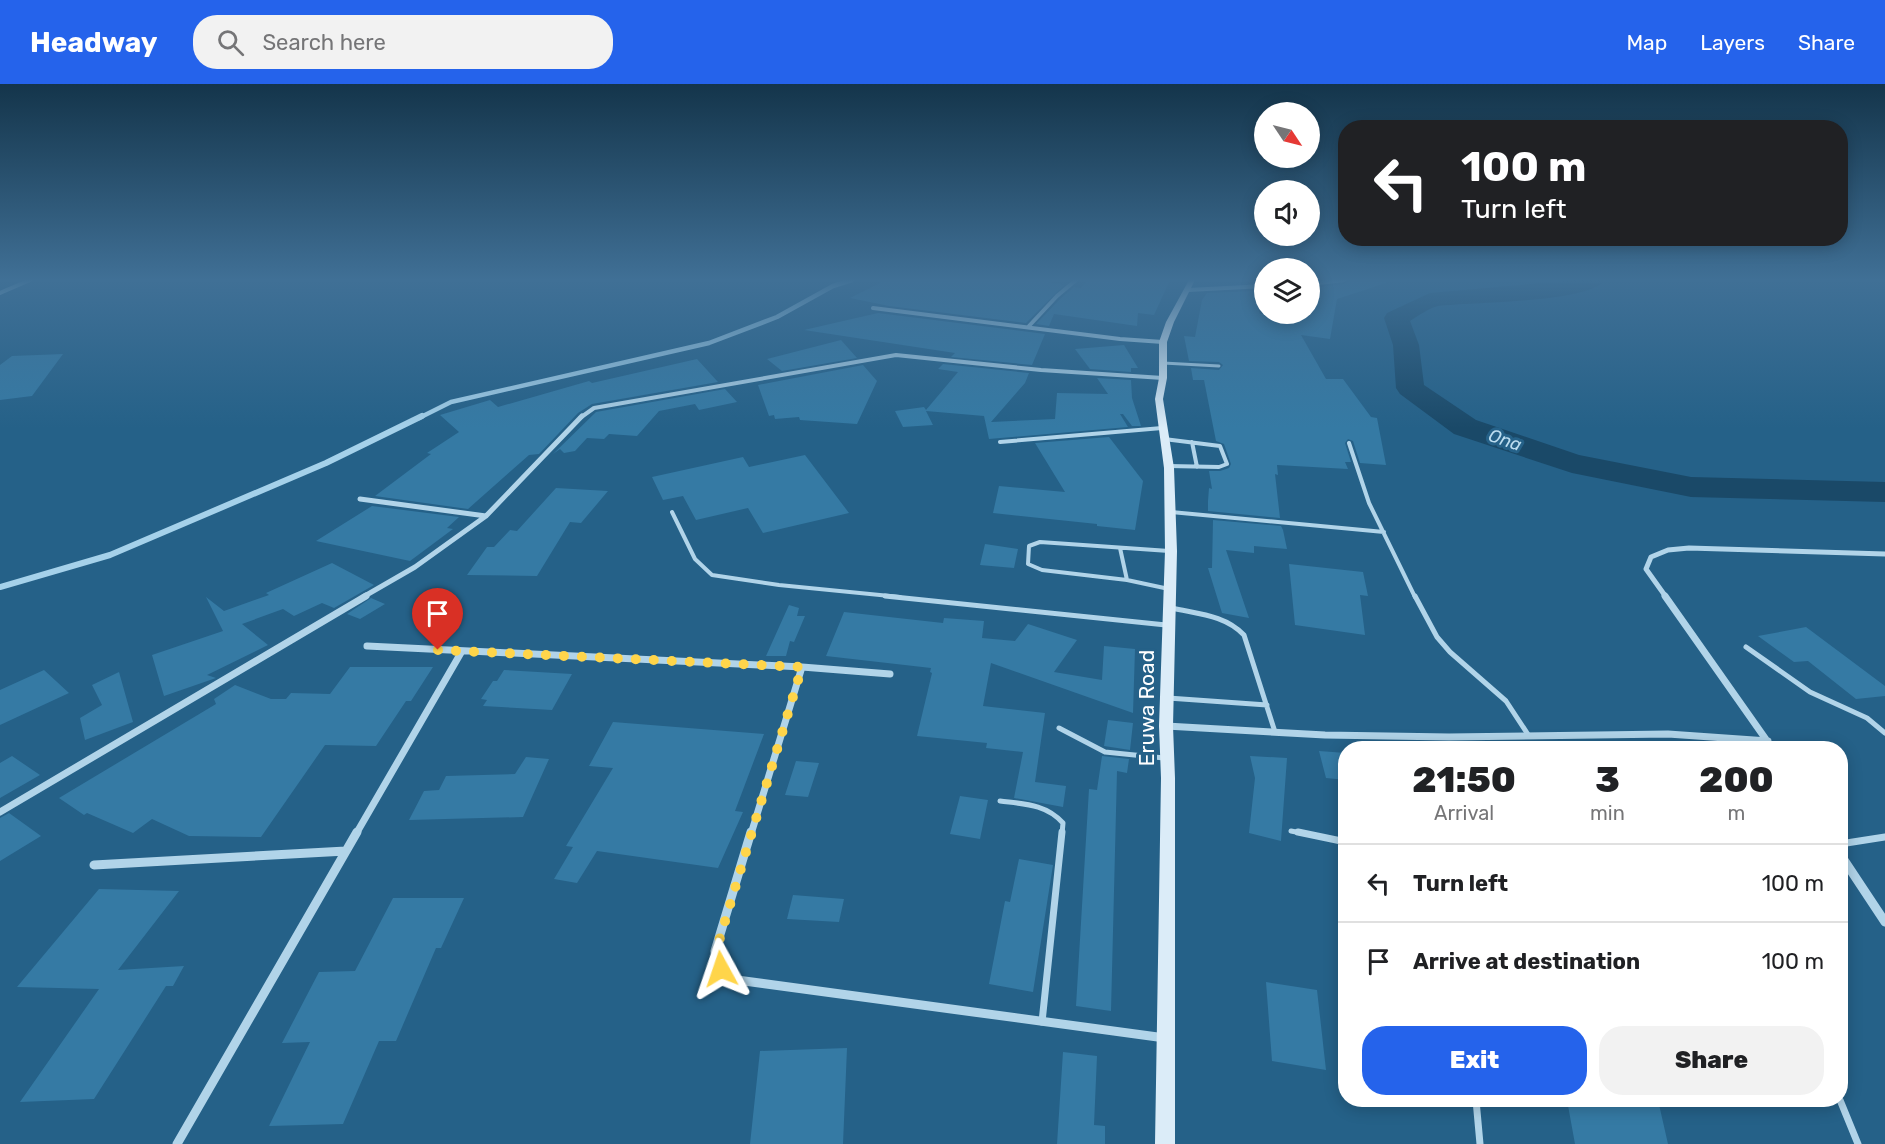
<!DOCTYPE html>
<html lang="en">
<head>
<meta charset="utf-8">
<style>
  :root { --surface:#fff; --page:#f2f2f2; --text:#202124; --muted:#757577; --line:#e0e0e0; --accent:#2563eb }
  body { margin:0; font-family:Rubik,sans-serif; background:var(--page); color:var(--text); height:100vh; display:flex; flex-direction:column; font-size:22px; white-space:nowrap }
  * { box-sizing:border-box; margin:0 }
  p { font-size:20px; color:var(--muted) }
  .icon { flex:none; width:33px; height:33px; fill:none; stroke:currentColor; stroke-width:2; stroke-linecap:round; stroke-linejoin:round }
  .map { position:relative; flex:1; overflow:hidden }
  .details { position:absolute; left:1338px; top:657px; width:510px; height:366px; display:flex; flex-direction:column; background:var(--surface); border-radius:24px; box-shadow:0 3px 15px #0003 }
  .details>* { flex:none }
  .banner { position:absolute; left:1338px; top:36px; width:510px; height:126px; border-radius:24px; box-shadow:0 3px 15px #0003; background:#202124; color:#fff; overflow:hidden }
  .needle { width:39px; rotate:125deg }
  .controls { position:absolute; left:1254px; top:18px; display:grid; gap:12px }
  .controls a { display:grid; place-items:center; width:66px; height:66px; border-radius:50%; background:var(--surface); box-shadow:0 3px 15px #0003; font-size:30px }
  .pin { position:absolute; display:grid; place-items:center; width:51px; height:51px; color:#fff; margin:-62px -26px; border-radius:50% 50% 50% 0; rotate:-45deg; box-shadow:0 0 6px #0007 }
  .pin .icon { rotate:45deg }
  .me { position:absolute; width:66px; margin:-33px; rotate:355deg; stroke-linejoin:round; filter:drop-shadow(0 0 4px #0008) }
  .turn { display:flex; align-items:center; gap:21px; height:126px; padding:0 24px; font-size:27px }
  .turn .icon { width:78px; height:78px; stroke-width:2.5 }
  .turn b { display:block; font-size:42px; line-height:51px }
  .eta { display:flex; justify-content:space-evenly; align-items:center; height:102px; text-align:center }
  .eta b { font-size:36px; font-weight:800; line-height:42px }
  .primary-button { display:flex; gap:12px; margin-top:auto; padding:12px 24px }
  .primary-button a { flex:1; height:69px; border-radius:24px; background:var(--accent); color:#fff; font-size:24px; font-weight:800; line-height:69px; text-align:center }
  .primary-button a+a { background:var(--page); color:var(--text) }
  ul { padding:0; list-style:none }
  li { display:flex; align-items:center; gap:18px; height:78px; padding:0 24px; border-top:2px solid var(--line) }
  li div { flex:1 }
  li b { display:block; font-size:22px }
  li em { font-style:normal }
  header { display:flex; align-items:center; gap:36px; box-sizing:border-box; height:84px; padding:0 30px; background:var(--accent); color:#fff }
  header strong { font-size:28px }
  nav { display:flex; gap:33px; margin-inline-start:auto; font-size:21px }
  .search { width:420px; height:54px; background:var(--page); display:flex; align-items:center; gap:15px; box-sizing:border-box; padding:0 21px; border-radius:24px; color:var(--muted); font-size:22px }
  .map>svg:first-child { display:block }
  .lines { fill:none; stroke-linecap:round; stroke-linejoin:round }
  .stream-far1 { stroke:#a5d1ea; stroke-width:4.5 }
  .stream { stroke:#a5d1ea; stroke-width:6 }
  .river { fill:#1a4968; fill-rule:evenodd }
  .building { fill:#357aa4 }
  .lane-far3 { stroke:#b1d4e9; stroke-width:3 }
  .lane-far2 { stroke:#b1d4e9; stroke-width:4 }
  .lane-far1 { stroke:#b1d4e9; stroke-width:5 }
  .lane { stroke:#b1d4e9; stroke-width:7 }
  .street-far3 { stroke:#b1d4e9; stroke-width:4 }
  .street-far2 { stroke:#b1d4e9; stroke-width:5 }
  .street-far1 { stroke:#b1d4e9; stroke-width:7 }
  .street { stroke:#b1d4e9; stroke-width:9 }
  .secondary { fill:#dbecf8; fill-rule:evenodd }
  .route { stroke:#ffd54a; stroke-width:10; stroke-dasharray:0 18 }
  .labels { text-anchor:middle; stroke-width:6; stroke-linejoin:round; paint-order:stroke }
  .far-water-label { font-size:18px; font-style:italic; fill:#bcddf0; stroke:#256188 }
  .street-label { font-size:21px; fill:#fff; stroke:#256188 }
</style>
</head>
<body>
<header>
<strong>Headway</strong>
<div class="search"><svg class="icon" aria-label="search" viewBox="0 0 24 24"><circle cx="10" cy="10" r="6"/><path d="M15 15l6 6"/></svg>Search here</div>
<nav><a>Map</a><a>Layers</a><a>Share</a></nav>
</header>
<div class="map">
<svg width="1885" height="1060" viewBox="0 0 1885 1060">
  <rect width="100%" height="100%" fill="#256188"/>
  <g class="lines">
    <path class="stream-far1" d="M419,334L451,318L709,259L777,233L833,202L852,196"/>
    <path class="stream" d="M0,503L110,471L326,379L422,332"/>
    <path class="river" d="M1575,196H1605C1589,219 1471,218 1438,222C1429,224 1418,232 1410,237L1419,261L1424,301L1476,336L1579,371L1691,393L1885,398V418L1691,413L1572,389L1454,350L1400,310L1396,304L1393,261L1384,234L1387,229L1430,209Z"/>
  </g>
  <path class="building" d="M886,196H1036L1064,201L1026,239L889,222L850,214Z
    M1088,196H1170L1154,231L1138,229L1137,242L1054,230L1049,242L1036,240L1060,215L1074,203L1081,204Z
    M1348,196H1386V199L1337,215L1330,255L1301,251L1326,295H1343L1371,333L1377,334L1386,381L1360,379L1353,357L1348,355L1345,359L1351,378H1345L1348,385L1277,381L1278,391L1275,390L1280,434L1208,427V417L1209,404L1212,405L1209,387H1220L1229,384L1231,380L1224,360L1216,357L1204,296H1193L1191,284L1219,286L1223,281L1219,278L1189,277L1184,252L1195,253L1202,216L1207,209L1253,207L1260,230H1310V204L1344,200Z
    M878,229L1045,250L1032,281L951,273L955,269L804,246Z
    M841,256L857,274L782,287L767,275Z
    M1124,261L1138,284H1131V288L1090,285L1075,265Z
    M63,270L32,312L0,316V281L12,272Z
    M697,275L718,298L592,320L578,329L539,370L529,371L468,425L375,412L431,370L427,369L459,348L440,331L490,316L498,323L589,297L592,299Z
    M943,280L1029,289L1025,299L991,338L1055,335L1057,309L1108,310L1097,294L1131,296L1132,314L1141,342H1132L1123,330H1120L1128,343L989,355L984,332L926,327L933,341L903,343L895,327L924,323L926,326L958,288L938,285Z
    M863,281L877,297L857,340L800,336L799,333L775,335L774,331L769,332L758,301Z
    M725,305L737,318L699,326L695,320L659,327L637,352L609,350L604,355L587,354L575,367L564,369L560,365L553,370L596,328Z
    M1109,353L1143,397L1135,446L1097,442V440L993,429L999,402L1065,408L1035,359Z
    M805,371L849,429L763,449L748,424L696,436L683,412L663,416L652,393L743,373L749,383Z
    M556,404L608,407L581,439L570,438L537,492L467,491L487,463H494L510,446L517,447Z
    M372,422L459,433L447,444L453,445L410,477L316,457Z
    M1213,436L1281,442L1283,446L1287,465L1254,462V469L1226,466L1249,534L1222,529L1208,484H1212Z
    M985,460L1018,465L1014,484L980,481Z
    M332,479L374,501L334,524L322,519L294,532L283,525L242,540L268,561L207,591L216,594L164,612L152,571L223,547L206,513L224,527L269,511L266,509Z
    M1289,480L1363,488L1368,512L1360,511L1365,551L1295,541Z
    M371,514L385,520L360,535L347,530Z
    M789,521L799,524L797,532H805L794,558L790,557L786,572H766Z
    M844,528L943,539L944,534L984,537L982,554L1015,557L1028,540L1077,556L1054,588L1102,596L1104,562L1135,565L1133,629L991,579L983,622L1045,629L1035,698L1066,702L1063,723L1014,714L1023,668L986,664L987,659L917,652L932,589L930,588L931,584L826,572Z
    M1806,543L1885,602V612L1856,615L1808,577L1794,578L1758,552Z
    M350,583H433L411,617H406L376,662L325,661L261,753L189,752L152,735L133,749L87,729L84,731L59,714L216,620L214,615L235,601L271,615H286L291,609L330,610Z
    M44,586L69,609L0,641V606Z
    M504,586L572,590L552,626L483,622L487,616L481,615L493,597H497Z
    M119,588L133,638L85,656L80,634L102,621L92,601Z
    M1108,636L1133,639L1130,666L1104,662Z
    M613,638L764,650L735,727L743,728L718,784L597,767L577,799L554,795L573,763L566,762L613,684L589,682Z
    M1319,667L1346,669V696L1326,694Z
    M12,672L40,691L0,714V679Z
    M1102,672L1129,675L1127,689L1117,687L1111,927L1076,922L1089,705L1097,706Z
    M1250,672L1287,674L1281,757L1249,749L1255,694Z
    M526,673L549,675L523,733L409,736L424,707L439,706L446,692L515,690Z
    M796,677L819,679L808,713L785,711Z
    M960,712L988,716L980,755L950,750Z
    M9,729L41,752L0,777V734Z
    M1019,775L1053,781L1033,908L989,900L1005,817L1010,818Z
    M99,805L179,807L118,886L184,882L173,902H166L94,1015L20,1018L99,905L17,903Z
    M793,811L844,815L839,838L787,835Z
    M393,814H464L441,864H436L396,957H379L343,1040L269,1042L310,958L282,959L319,888L355,887Z
    M1266,898L1317,906L1326,986L1272,977Z
    M847,964L843,1060H750L760,967Z
    M1063,968L1097,972L1094,1041L1105,1042V1060H1057Z
    M1567,1016H1658L1668,1060H1575Z"/>
  <g class="lines">
    <path class="lane-far3" d="M1163,279L1219,282"/>
    <path class="lane-far2" d="M1164,355L1220,362L1227,380L1219,383L1169,382
      M1000,358L1162,344
      M1192,358L1197,383
      M1349,359L1369,419L1415,513
      M672,428L695,475L712,491L779,501L900,513
      M1171,428L1384,448
      M1120,464L1127,496
      M1169,467L1040,458L1029,462L1028,480L1042,486L1127,496L1169,505"/>
    <path class="lane-far1" d="M885,512L1166,541
      M1415,512L1437,553L1450,568L1506,617L1529,652
      M1172,524C1198,530 1225,531 1244,551L1275,648
      M1746,563L1810,608L1867,634L1885,649
      M1168,614L1267,621
      M1059,644L1105,668L1164,674
      M1000,717C1024,720 1046,720 1063,739L1062,750
      M1291,747L1306,750"/>
    <path class="lane" d="M1298,748L1346,758
      M1840,760L1885,753
      M1042,938L1062,748
      M1476,1016L1480,1060
      M1840,1016L1858,1060"/>
    <path class="street-far3" d="M1310,200L1344,196
      M1188,206L1264,202
      M0,209L30,196
      M873,224L1120,255L1163,258
      M1029,242L1057,212L1076,196
      M580,334L594,324L896,271L1041,286L1163,294"/>
    <path class="street-far2" d="M360,415L486,432
      M363,513L415,483L486,432L582,332
      M1666,513L1646,485L1651,473L1668,466L1689,464L1885,470"/>
    <path class="street-far1" d="M1665,512L1772,664
      M367,562L802,583L890,590
      M1166,642L1325,651L1449,653L1668,650L1768,657
      M0,728L366,512
      M356,750L462,567
      M751,750L802,583"/>
    <path class="street" d="M751,748L715,867L721,885L737,896L1165,954
      M1840,770L1885,838
      M94,781L346,767
      M177,1060L357,748"/>
    <path class="secondary" d="M1189,196H1195L1174,238L1167,258V294L1163,315L1174,384L1177,467L1173,642L1175,694V1060H1155L1161,694L1159,642L1165,467L1164,384L1155,315L1159,294V258L1166,238Z"/>
  </g>
  <linearGradient id="sky" x2="0" y2="1"><stop stop-color="#14354b"/><stop offset="0.57" stop-color="#407096"/><stop offset="1" stop-color="#407096" stop-opacity="0"/></linearGradient>
  <rect width="1885" height="344" fill="url(#sky)"/>
  <g class="lines">
    <path class="route" d="M438,566L802,583L716,867L721,885"/>
  </g>
  <g class="labels">
    <g class="far-water-label">
      <text transform="translate(1505 356) rotate(19)" y="6">Ona</text>
    </g>
    <g class="street-label">
      <text transform="translate(1147 624) rotate(-90)" y="7">Eruwa Road</text>
    </g>
  </g>
</svg>
<div class="controls">
<a><svg class="needle" viewBox="-14 -14 28 28"><path d="M0-13l5 13h-10z" fill="#e53935"/><path d="M0 13l5-13h-10z" fill="#757577"/></svg></a>
<a><svg class="icon" aria-label="sound" viewBox="0 0 24 24"><path d="M4 9h4l5-4v14l-5-4H4zM17 9q2 3 0 6"/></svg></a>
<a><svg class="icon" aria-label="layers" viewBox="0 0 24 24"><path d="M12 4l9 5-9 5-9-5zM3 14l9 5 9-5"/></svg></a>
</div>
<div class="pin" style="left:438px;top:566px;background:#d93025"><svg class="icon" aria-label="arrive" viewBox="0 0 24 24"><path d="M6 21V4h12l-3 4 3 4H6"/></svg></div>
<svg class="me" style="left:721px;top:885px" viewBox="-20 -20 40 40"><path d="M0-17L14 15 0 8-14 15z" fill="#ffd54a" stroke="#fff" stroke-width="4"/></svg>
<div class="banner">
<div class="turn"><svg class="icon" aria-label="left" viewBox="0 0 24 24"><path d="M17 20v-9H6M10 6l-5 5 5 5"/></svg><div><b>100 m</b>Turn left</div></div>
</div>
<section class="details">
<div class="eta">
<div><b>21:50</b><p>Arrival</p></div>
<div><b>3</b><p>min</p></div>
<div><b>200</b><p>m</p></div>
</div>
<ul>
<li><svg class="icon" aria-label="left" viewBox="0 0 24 24"><path d="M17 20v-9H6M10 6l-5 5 5 5"/></svg><div><b>Turn left</b></div><em>100 m</em></li>
<li><svg class="icon" aria-label="arrive" viewBox="0 0 24 24"><path d="M6 21V4h12l-3 4 3 4H6"/></svg><div><b>Arrive at destination</b></div><em>100 m</em></li>
</ul>
<div class="primary-button"><a>Exit</a><a>Share</a></div>
</section>
</div>
</body>
</html>
